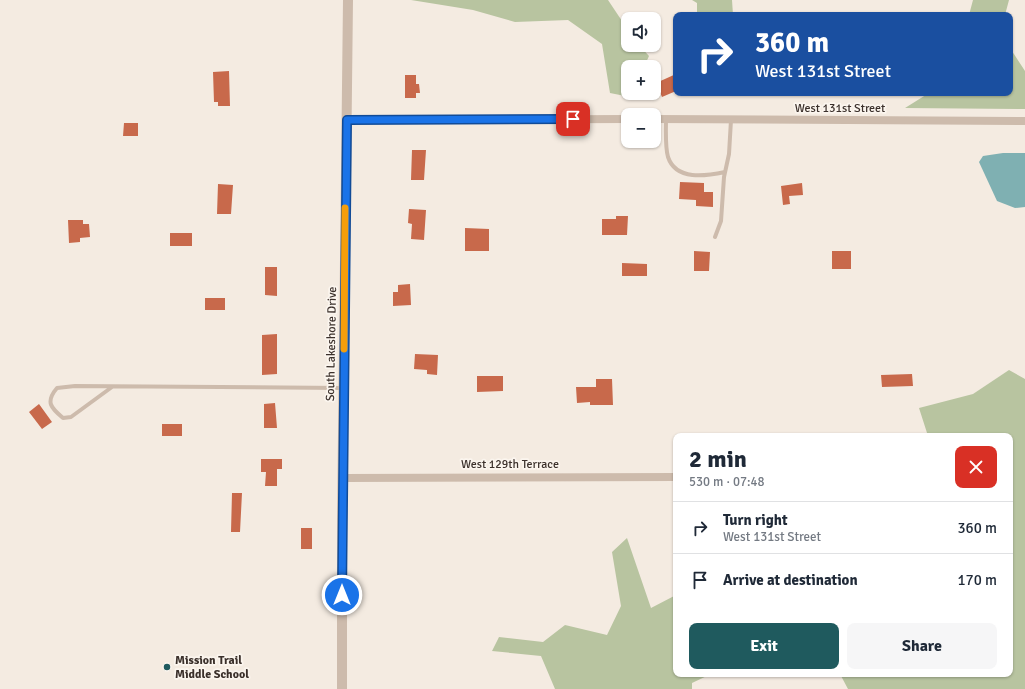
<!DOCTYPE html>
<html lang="en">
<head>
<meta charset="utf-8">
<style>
  :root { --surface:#fff; --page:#f6f6f7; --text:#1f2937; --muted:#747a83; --line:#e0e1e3; --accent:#1f5a5e }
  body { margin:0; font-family:Signika,sans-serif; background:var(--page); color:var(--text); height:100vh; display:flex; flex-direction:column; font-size:15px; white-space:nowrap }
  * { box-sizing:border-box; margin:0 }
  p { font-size:13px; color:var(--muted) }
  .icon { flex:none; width:22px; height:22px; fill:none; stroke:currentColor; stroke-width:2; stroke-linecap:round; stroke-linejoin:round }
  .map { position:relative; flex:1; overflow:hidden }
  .panel { position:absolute; left:673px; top:433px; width:340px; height:244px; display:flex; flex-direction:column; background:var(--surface); border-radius:8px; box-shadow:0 1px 3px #0004 }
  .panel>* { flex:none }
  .top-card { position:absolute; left:673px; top:12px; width:340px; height:84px; border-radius:8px; box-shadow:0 1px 3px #0004; background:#1a4fa0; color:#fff; overflow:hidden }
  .controls { position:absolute; left:621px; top:12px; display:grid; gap:8px }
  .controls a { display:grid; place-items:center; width:40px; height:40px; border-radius:8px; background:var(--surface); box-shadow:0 1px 3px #0004; font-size:20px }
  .pin { position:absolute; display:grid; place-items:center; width:34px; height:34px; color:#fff; margin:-17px; border-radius:8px; box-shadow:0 2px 6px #0006 }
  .me { position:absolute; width:44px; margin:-22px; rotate:0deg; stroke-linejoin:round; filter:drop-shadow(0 0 3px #0008) }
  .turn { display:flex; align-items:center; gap:14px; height:84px; padding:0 16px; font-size:18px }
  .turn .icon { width:52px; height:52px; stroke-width:2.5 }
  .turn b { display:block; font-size:28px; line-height:34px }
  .round { display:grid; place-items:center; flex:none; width:42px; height:42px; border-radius:8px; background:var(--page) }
  .overview { display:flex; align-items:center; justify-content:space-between; height:68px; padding:0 16px }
  h1 { font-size:24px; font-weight:700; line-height:30px }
  .cta { display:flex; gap:8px; margin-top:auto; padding:8px 16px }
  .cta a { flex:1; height:46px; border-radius:8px; background:var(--accent); color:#fff; font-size:16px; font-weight:700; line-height:46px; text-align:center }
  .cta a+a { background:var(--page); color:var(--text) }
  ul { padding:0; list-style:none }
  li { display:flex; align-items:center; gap:12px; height:52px; padding:0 16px; border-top:1px solid var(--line) }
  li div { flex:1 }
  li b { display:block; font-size:15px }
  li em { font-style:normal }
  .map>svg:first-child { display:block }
  .green { fill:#b8c4a0 }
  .water { fill:#7fb0b2 }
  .building { fill:#c8694b }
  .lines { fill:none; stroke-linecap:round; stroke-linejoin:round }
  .service { stroke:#cdbbac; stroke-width:4 }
  .minor { stroke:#cdbbac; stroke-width:8 }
  .tertiary { stroke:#cdbbac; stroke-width:10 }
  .route-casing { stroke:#114b97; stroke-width:10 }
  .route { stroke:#1a73e8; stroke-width:7 }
  .slow { stroke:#f59e0b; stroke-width:7 }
  .poi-dot { fill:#1f5a5e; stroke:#fbf5ee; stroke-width:1.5 }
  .labels { text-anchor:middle; stroke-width:3.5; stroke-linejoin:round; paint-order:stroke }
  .street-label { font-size:12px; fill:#3b302b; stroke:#fbf5ee }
  .poi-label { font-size:12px; font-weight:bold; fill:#3b302b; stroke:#fbf5ee; text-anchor:start }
</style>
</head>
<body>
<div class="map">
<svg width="1025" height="689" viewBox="0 0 1025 689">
  <rect width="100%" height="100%" fill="#f4ebe1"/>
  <path class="green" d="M411,0H608L628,30V45H639L649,56L644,67H628V93H632L630,97L610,93L602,44L568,20L515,22L473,10Z
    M692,0H732L733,15H697V3Z
    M973,0H1009L1005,15H969Z
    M1010,48L1025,71V109L905,108L929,93H1010Z
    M1009,370L1025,379V689H848L840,674H1010V436H928L919,408L973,394Z
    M627,538L651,608L676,595V674H711L692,683V689H555L541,656L492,651L499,637L543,642L565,625L607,635L621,606L612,552Z"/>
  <path class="water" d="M1003,153H1025V207L1015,208L997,201L979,162L983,156Z"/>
  <path class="building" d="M229,71L230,106H218V102H214L213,72Z
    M676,74V91L662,97L656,83Z
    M405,75H416V84H419L420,93H416V98H405Z
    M124,123H138V136H123Z
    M412,150H426L424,180H411Z
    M680,182L704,183V192H713V207L696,206V200L679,199Z
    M802,183L803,195L789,196L790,204L783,205L781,186Z
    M218,184L233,185L231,214H217Z
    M409,209L426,210L424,240L411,239L412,224L408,223Z
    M616,216H628L627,235H602V219H616Z
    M68,220H83V224H89L90,237L80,238V242L69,243Z
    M465,228L489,229V251H465Z
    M170,233H192V246H170Z
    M694,251L710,252L709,271H694Z
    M832,251H851V269H832Z
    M622,263L647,264V276H622Z
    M265,267H277V296L265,295Z
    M410,284L411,305L393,306V292H398V285Z
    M205,298H225V310H205Z
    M277,334V374L262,375V335Z
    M415,354L438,355L437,375L427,374V370L414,369Z
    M912,374L913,386L882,387L881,375Z
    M477,376H503V391L477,392Z
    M596,379H612L613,405H590V402L577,403L576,387H596Z
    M275,403L277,428H264V404Z
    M39,404L52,422L42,429L29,412Z
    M162,424H182V436H162Z
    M261,459H282V469H277V486H265L266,472H261Z
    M232,493H242L240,532H231Z
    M301,528H312V549H301Z"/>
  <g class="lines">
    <path class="service" d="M666,119C666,130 665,147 668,157C676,181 706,176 725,172
      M715,237L721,221L724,177L729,154L731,120
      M112,387L71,417L63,418C51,408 45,402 57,388L75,386L343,388"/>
    <path class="minor" d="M654,119L1025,121
      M347,120L628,119
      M343,478L676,477"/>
    <path class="tertiary" d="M342,689V520L348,0"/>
  </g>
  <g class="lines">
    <defs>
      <path id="route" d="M342,595L347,120L573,119"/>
    </defs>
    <use href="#route" class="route-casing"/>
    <use href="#route" class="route"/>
    <path class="slow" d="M344,349L345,208"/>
  </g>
  <circle class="poi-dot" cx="167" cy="667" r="4"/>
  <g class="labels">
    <g class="street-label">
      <text x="840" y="112">West 131st Street</text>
      <text transform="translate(331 344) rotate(-89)" y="4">South Lakeshore Drive</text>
      <text x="510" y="468">West 129th Terrace</text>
    </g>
    <g class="poi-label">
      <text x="175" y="664">Mission Trail<tspan x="175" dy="14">Middle School</tspan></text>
    </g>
  </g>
</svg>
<div class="controls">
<a><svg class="icon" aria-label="sound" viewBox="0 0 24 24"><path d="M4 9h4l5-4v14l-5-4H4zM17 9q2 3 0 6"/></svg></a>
<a>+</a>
<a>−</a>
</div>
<div class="pin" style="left:573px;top:119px;background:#d93025"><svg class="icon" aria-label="arrive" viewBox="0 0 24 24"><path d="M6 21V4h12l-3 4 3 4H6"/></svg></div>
<svg class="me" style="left:342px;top:595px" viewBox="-20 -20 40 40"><circle r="17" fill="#1a73e8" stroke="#fff" stroke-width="3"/><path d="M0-11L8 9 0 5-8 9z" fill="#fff"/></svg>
<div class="top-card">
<div class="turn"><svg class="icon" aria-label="right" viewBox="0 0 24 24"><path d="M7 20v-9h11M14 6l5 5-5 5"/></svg><div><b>360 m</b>West 131st Street</div></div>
</div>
<section class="panel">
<div class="overview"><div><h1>2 min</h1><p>530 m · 07:48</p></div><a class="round" style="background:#d93025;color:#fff"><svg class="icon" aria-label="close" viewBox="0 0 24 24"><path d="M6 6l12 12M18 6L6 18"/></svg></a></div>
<ul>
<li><svg class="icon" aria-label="right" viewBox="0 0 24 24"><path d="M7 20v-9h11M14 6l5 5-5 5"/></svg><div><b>Turn right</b><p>West 131st Street</p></div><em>360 m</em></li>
<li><svg class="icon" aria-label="arrive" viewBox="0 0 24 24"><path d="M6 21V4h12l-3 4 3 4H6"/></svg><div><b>Arrive at destination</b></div><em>170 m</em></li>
</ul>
<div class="cta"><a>Exit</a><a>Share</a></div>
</section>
</div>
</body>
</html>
